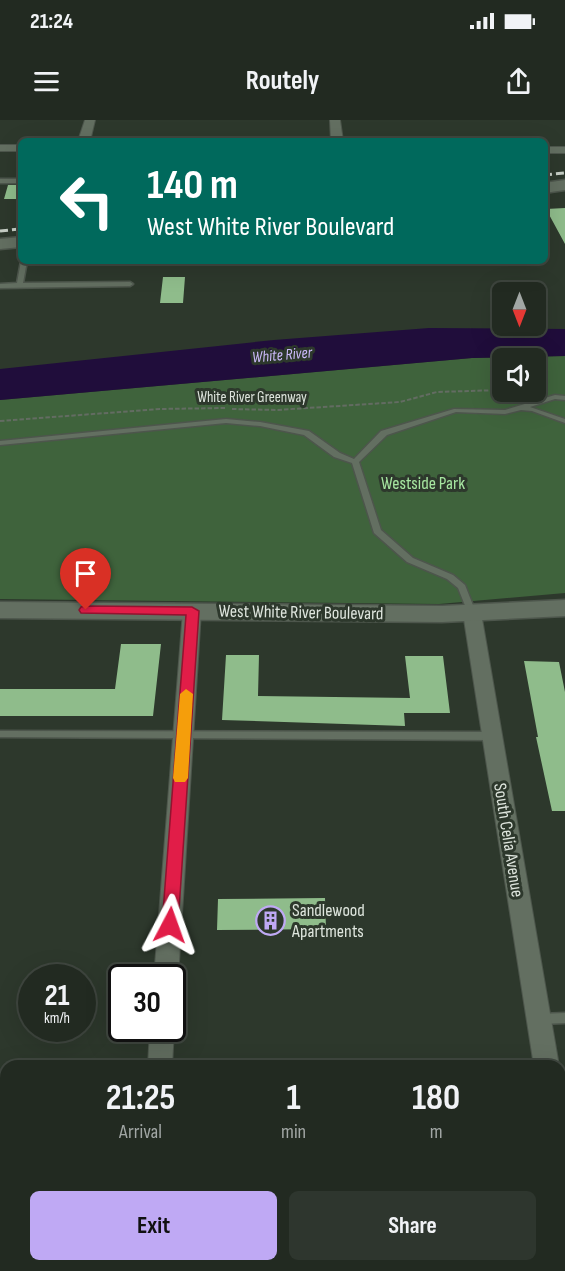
<!DOCTYPE html>
<html lang="en">
<head>
<meta charset="utf-8">
<style>
  :root { --surface:#222a21; --page:#2e362e; --text:#f1f3f6; --muted:#a2a7a5; --line:#3f463f; --accent:#bfa9f4 }
  body { margin:0; font-family:"Sofia Sans Condensed",sans-serif; background:var(--page); color:var(--text); height:100vh; display:flex; flex-direction:column; font-size:22px; white-space:nowrap }
  * { box-sizing:border-box; margin:0 }
  p { font-size:20px; color:var(--muted) }
  .icon { flex:none; width:33px; height:33px; fill:none; stroke:currentColor; stroke-width:2; stroke-linecap:round; stroke-linejoin:round }
  .map { position:relative; flex:1; overflow:hidden }
  .side { position:absolute; left:0px; top:940px; width:566px; height:212px; display:flex; flex-direction:column; background:var(--surface); border-radius:18px 18px 0 0; box-shadow:0 6px 24px #0002,0 0 0 2px var(--line) }
  .side>* { flex:none }
  .banner { position:absolute; left:18px; top:18px; width:530px; height:126px; border-radius:9px; box-shadow:0 6px 24px #0002,0 0 0 2px var(--line); background:#00695c; color:#fff; overflow:hidden }
  .needle { width:39px; rotate:180deg }
  .fabs { position:absolute; left:492px; top:162px; display:grid; gap:12px }
  .fabs a { display:grid; place-items:center; width:54px; height:54px; border-radius:9px; background:var(--surface); box-shadow:0 6px 24px #0002,0 0 0 2px var(--line); font-size:30px }
  .speed { position:absolute; left:18px; top:844px; display:flex; gap:12px; font-size:30px; font-weight:700; text-align:center }
  .speed>* { display:grid; place-content:center; width:78px; height:78px; border-radius:50%; background:var(--surface); box-shadow:0 6px 24px #0002,0 0 0 2px var(--line); line-height:1 }
  .speed small { font-size:15px; font-weight:400 }
  .speed .limit { border:3px solid #111; border-radius:9px; background:#fff; color:#111 }
  .pin { position:absolute; display:grid; place-items:center; width:51px; height:51px; color:#fff; margin:-62px -26px; border-radius:50% 50% 50% 0; rotate:-45deg; box-shadow:0 0 6px #0007 }
  .pin .icon { rotate:45deg }
  .me { position:absolute; width:66px; margin:-33px; rotate:4deg; stroke-linejoin:round; filter:drop-shadow(0 0 4px #0008) }
  .turn { display:flex; align-items:center; gap:21px; height:126px; padding:0 30px; font-size:27px }
  .turn .icon { width:78px; height:78px; stroke-width:2.5 }
  .turn b { display:block; font-size:42px; line-height:51px }
  .eta { display:flex; justify-content:space-evenly; align-items:center; height:102px; text-align:center }
  .eta b { font-size:36px; font-weight:700; line-height:42px }
  .action { display:flex; gap:12px; margin-top:auto; padding:12px 30px }
  .action a { flex:1; height:69px; border-radius:9px; background:var(--accent); color:#111; font-size:24px; font-weight:700; line-height:69px; text-align:center }
  .action a+a { background:var(--page); color:var(--text) }
  .status { display:flex; justify-content:space-between; align-items:center; height:42px; padding:0 30px; background:var(--surface); direction:ltr }
  .status svg { height:16px; fill:currentColor }
  header { display:flex; justify-content:space-between; align-items:center; height:78px; padding:0 30px; background:var(--surface); font-size:27px; font-weight:700 }
  .map>svg:first-child { display:block }
  .green { fill:#3f633c; fill-rule:evenodd }
  .water { fill:#200d3b }
  .building { fill:#8fbc8b }
  .lines { fill:none; stroke-linecap:round; stroke-linejoin:round }
  .service-casing { stroke:#4d564c; stroke-width:3 }
  .minor-casing { stroke:#4d564c; stroke-width:2 }
  .tertiary-casing { stroke:#4d564c; stroke-width:3 }
  .secondary-casing { stroke:#4d564c; stroke-width:3 }
  .path { stroke:#636c62; stroke-width:2; stroke-dasharray:4.5 2; stroke-linecap:butt }
  .service { fill:#636f61; fill-rule:evenodd }
  .minor { fill:#636f61; fill-rule:evenodd }
  .tertiary { fill:#636f61; fill-rule:evenodd }
  .secondary { fill:#636f61; fill-rule:evenodd }
  .rail { stroke:#c6cec5; stroke-width:3; stroke-dasharray:8 4; stroke-linecap:butt }
  .route { fill:#e11d48; stroke:#92132f; stroke-width:1.5 }
  .slow { fill:#f59e0b }
  .labels { text-anchor:middle; stroke-width:6; stroke-linejoin:round; paint-order:stroke }
  .far-street-label { font-size:15px; fill:#dee5dd; stroke:#2d382c }
  .far-water-label { font-size:16px; font-style:italic; fill:#cbb9f9; stroke:#2d382c }
  .park-label { font-size:18px; fill:#a6e6a0; stroke:#2d382c }
  .street-label { font-size:18px; fill:#dee5dd; stroke:#2d382c }
  .poi-label { font-size:18px; fill:#dee5dd; stroke:#2d382c; text-anchor:start }
</style>
</head>
<body>
<div class="status"><b>21:24</b><svg viewBox="0 0 49 12"><path d="M0 12V9h3v3zM5 12V6h3v6zM10 12V3h3v9zM15 12V0h3v12zM26 1h20v11H26zM47 4h2v5h-2z"/></svg></div>
<header><svg class="icon" aria-label="menu" viewBox="0 0 24 24"><path d="M4 6h16M4 12h16M4 18h16"/></svg>Routely<svg class="icon" aria-label="share" viewBox="0 0 24 24"><path d="M12 15V3M7 8l5-5 5 5M5 13v7h14v-7"/></svg></header>
<div class="map">
<svg width="565" height="1151" viewBox="0 0 565 1151">
  <rect width="100%" height="100%" fill="#2d382c"/>
  <path class="green" d="M565,236V473L439,484L0,479V280L472,238ZM502,238H536V272H502Z"/>
  <path class="water" d="M429,208L565,209V236L472,238L0,280V249L274,220Z"/>
  <path class="building" d="M8,65H21V79H4Z
    M565,88V124L546,89Z
    M163,157H185L183,183H160Z
    M121,524H161L153,596H0V569H115Z
    M226,535H259L258,576L410,578L405,536H443L450,593H404L405,606L222,600Z
    M524,541L559,542L565,572V691H552L536,617H538Z
    M325,778L326,809L217,810L218,779Z"/>
  <g class="lines">
    <defs>
      <path id="service" d="M0,59H21V63H0Z
        M21,141H27L23,163L130,162L133,164L130,166L0,168V164L17,163Z
        M555,275L565,276V280L555,279L530,287L565,299V303L532,291L521,290L505,294L456,292L387,315L359,342L381,410L413,438L453,455L465,465L476,493L472,496L468,493L458,468L447,459L407,442L374,413L352,343L334,337L304,315L260,306L226,303L0,325V321L226,299L260,302L309,311L340,333L354,339L381,311L454,289L505,290Z
        M0,611L492,612L495,614L497,616L495,618L492,620L0,617Z
        M565,893V903L540,904L536,903L534,899L536,895L540,894Z"/>
      <path id="minor" d="M85,0H95L90,21H78Z
        M330,0H340L343,21H331Z
        M0,25H21V31H0Z
        M544,27H565V33H544Z
        M192,485L198,487L201,491L178,858L172,866V858H154L183,491L186,487Z
        M472,487L478,489L481,493L559,946H534L463,493L466,489Z
        M172,905L174,909L172,946H148L150,909H172Z
        M560,1011L565,1013V1094L560,1095Z
        M131,1146H159V1151H131Z"/>
      <path id="tertiary" d="M565,480V496L442,502L0,498V482L442,486Z"/>
      <path id="secondary" d="M565,60V70L544,73V63Z
        M21,117V127L0,129V119Z"/>
    </defs>
    <use href="#service" class="service-casing"/>
    <use href="#minor" class="minor-casing"/>
    <use href="#tertiary" class="tertiary-casing"/>
    <use href="#secondary" class="secondary-casing"/>
    <path class="path" d="M232,289L277,290L400,282L437,272L502,270
      M0,301L160,289L226,288"/>
    <use href="#service" class="service"/>
    <use href="#minor" class="minor"/>
    <use href="#tertiary" class="tertiary"/>
    <use href="#secondary" class="secondary"/>
    <path class="rail" d="M544,55L565,53
      M0,111L21,109"/>
  </g>
  <path class="route" d="M86,486L192,487L199,491L178,805L175,810L170,812L164,810L162,805L186,495L81,493L79,490L81,487Z"/>
  <path class="slow" d="M186,569L193,574L188,658L185,662H175L173,658L180,574Z"/>
  <defs>
    <symbol id="building-ring" viewBox="-11 -11 22 22"><circle r="9.5" fill="#2d382c" stroke="#bfa9f4" stroke-width="1.5"/><path d="M-4-6H4V6H1V3H-1V6H-4ZM-2.5-4.3h1.7v1.8h-1.7ZM.8-4.3h1.7v1.8H.8ZM-2.5-1h1.7V.8h-1.7ZM.8-1h1.7V.8H.8Z" fill="#bfa9f4"/></symbol>
  </defs>
  <g fill-rule="evenodd">
    <use href="#building-ring" x="254" y="784" width="33" height="33"/>
  </g>
  <g class="labels">
    <g class="far-street-label">
      <text x="252" y="282">White River Greenway</text>
    </g>
    <g class="far-water-label">
      <text transform="translate(282 234) rotate(-5)" y="6">White River</text>
    </g>
    <g class="park-label">
      <text x="423" y="369">Westside Park</text>
    </g>
    <g class="street-label">
      <text transform="translate(301 492) rotate(1)" y="6">West White River Boulevard</text>
      <text transform="translate(509 720) rotate(81)" y="6">South Celia Avenue</text>
    </g>
    <g class="poi-label">
      <text x="292" y="796">Sandlewood<tspan x="292" dy="21">Apartments</tspan></text>
    </g>
  </g>
</svg>
<div class="fabs">
<a><svg class="needle" viewBox="-14 -14 28 28"><path d="M0-13l5 13h-10z" fill="#e53935"/><path d="M0 13l5-13h-10z" fill="#a2a7a5"/></svg></a>
<a><svg class="icon" aria-label="sound" viewBox="0 0 24 24"><path d="M4 9h4l5-4v14l-5-4H4zM17 9q2 3 0 6"/></svg></a>
</div>
<div class="speed"><div>21<small>km/h</small></div><div class="limit">30</div></div>
<div class="pin" style="left:86px;top:490px;background:#d93025"><svg class="icon" aria-label="arrive" viewBox="0 0 24 24"><path d="M6 21V4h12l-3 4 3 4H6"/></svg></div>
<svg class="me" style="left:170px;top:805px" viewBox="-20 -20 40 40"><path d="M0-17L14 15 0 8-14 15z" fill="#e11d48" stroke="#fff" stroke-width="4"/></svg>
<div class="banner">
<div class="turn"><svg class="icon" aria-label="left" viewBox="0 0 24 24"><path d="M17 20v-9H6M10 6l-5 5 5 5"/></svg><div><b>140 m</b>West White River Boulevard</div></div>
</div>
<section class="side">
<div class="eta">
<div><b>21:25</b><p>Arrival</p></div>
<div><b>1</b><p>min</p></div>
<div><b>180</b><p>m</p></div>
</div>
<div class="action"><a>Exit</a><a>Share</a></div>
</section>
</div>
</body>
</html>
